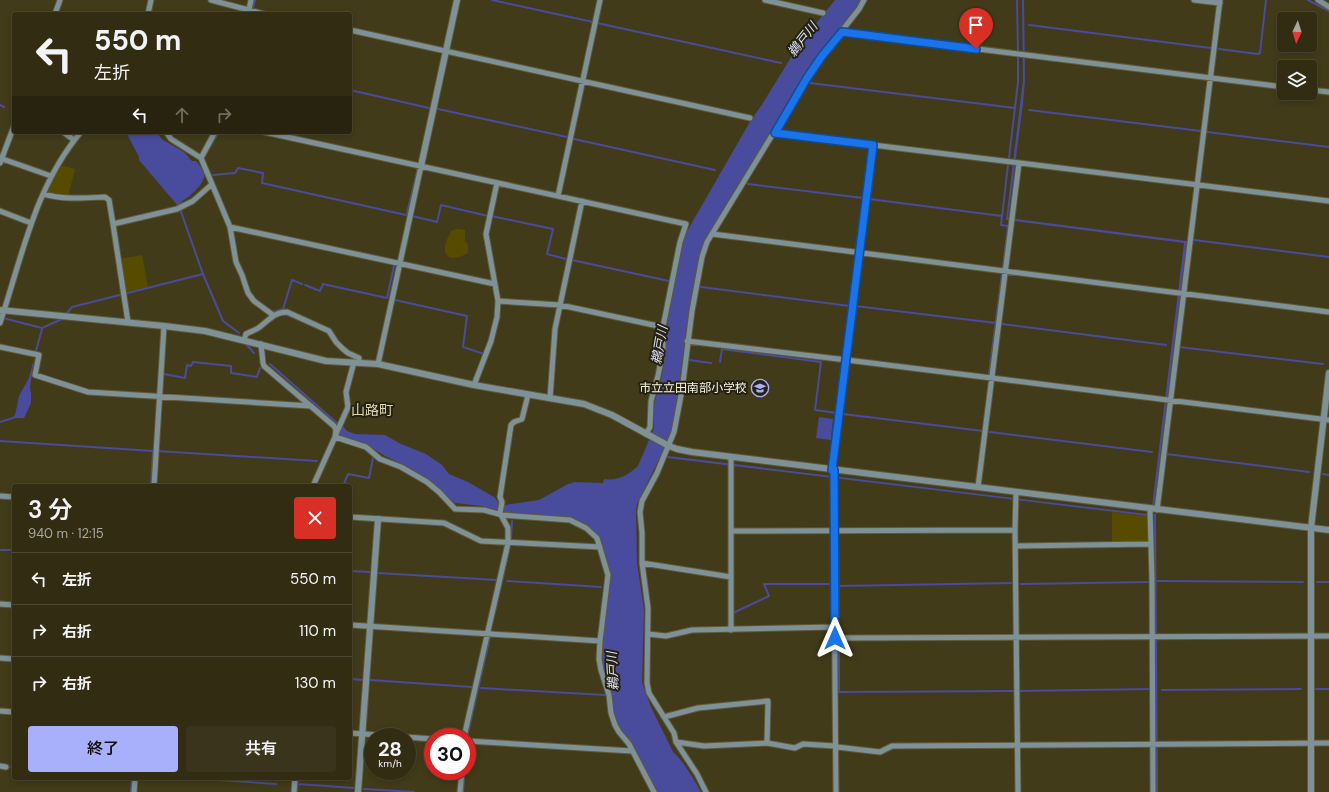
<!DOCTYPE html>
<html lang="ja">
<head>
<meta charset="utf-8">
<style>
  :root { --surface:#322c13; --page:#3a341c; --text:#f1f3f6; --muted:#a8a7a0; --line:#4d4833; --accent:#a8b0fc }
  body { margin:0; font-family:"DM Sans","Noto Sans JP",sans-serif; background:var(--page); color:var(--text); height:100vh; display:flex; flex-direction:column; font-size:15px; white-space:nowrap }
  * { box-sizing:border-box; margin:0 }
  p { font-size:13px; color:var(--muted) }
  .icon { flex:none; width:22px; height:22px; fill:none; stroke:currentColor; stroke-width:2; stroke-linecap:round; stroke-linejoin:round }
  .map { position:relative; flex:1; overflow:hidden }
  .panel { position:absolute; left:12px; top:484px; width:340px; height:296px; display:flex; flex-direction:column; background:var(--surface); border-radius:4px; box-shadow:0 2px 6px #0003,0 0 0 1px var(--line) }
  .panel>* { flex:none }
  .banner { position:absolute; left:12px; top:12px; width:340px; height:122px; border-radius:4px; box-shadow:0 2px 6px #0003,0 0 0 1px var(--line); background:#322c13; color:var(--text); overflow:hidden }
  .needle { width:26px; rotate:184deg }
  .tools { position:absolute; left:1277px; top:12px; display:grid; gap:8px }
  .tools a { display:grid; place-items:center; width:40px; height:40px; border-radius:4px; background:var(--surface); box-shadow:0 2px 6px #0003,0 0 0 1px var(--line); font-size:20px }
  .speed { position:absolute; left:364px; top:728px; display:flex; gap:8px; font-size:20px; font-weight:700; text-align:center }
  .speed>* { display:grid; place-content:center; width:52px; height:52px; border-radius:50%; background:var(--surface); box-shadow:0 2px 6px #0003,0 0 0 1px var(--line); line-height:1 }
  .speed small { font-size:10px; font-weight:400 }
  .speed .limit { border:6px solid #d22; background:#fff; color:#111 }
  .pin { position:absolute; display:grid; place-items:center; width:34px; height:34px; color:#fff; margin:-41px -17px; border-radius:50% 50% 50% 0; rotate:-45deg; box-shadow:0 0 4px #0007 }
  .pin .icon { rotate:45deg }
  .me { position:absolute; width:44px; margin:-22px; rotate:0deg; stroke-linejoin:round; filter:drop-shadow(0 0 3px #0008) }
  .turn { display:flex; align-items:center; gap:14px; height:84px; padding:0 16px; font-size:18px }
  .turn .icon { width:52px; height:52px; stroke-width:2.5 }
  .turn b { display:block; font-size:28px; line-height:34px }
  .lanes { display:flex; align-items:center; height:38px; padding:0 16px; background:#0003; justify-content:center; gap:20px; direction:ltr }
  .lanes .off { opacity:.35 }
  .round { display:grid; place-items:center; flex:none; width:42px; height:42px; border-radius:4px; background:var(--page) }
  .head { display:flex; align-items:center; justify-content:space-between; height:68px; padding:0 16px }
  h1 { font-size:24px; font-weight:600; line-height:30px }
  .action { display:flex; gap:8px; margin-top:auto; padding:8px 16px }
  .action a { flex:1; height:46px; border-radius:4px; background:var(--accent); color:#111; font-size:16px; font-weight:600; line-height:46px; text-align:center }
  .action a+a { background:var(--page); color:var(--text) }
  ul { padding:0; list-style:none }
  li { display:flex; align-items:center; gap:12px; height:52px; padding:0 16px; border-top:1px solid var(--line) }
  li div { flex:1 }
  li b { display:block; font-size:15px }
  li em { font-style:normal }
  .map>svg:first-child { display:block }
  .green { fill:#574b00 }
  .water { fill:#494b9d }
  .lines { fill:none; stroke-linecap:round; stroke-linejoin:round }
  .stream { stroke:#494b9d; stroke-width:2 }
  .minor-casing { stroke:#5f5939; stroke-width:7 }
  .tertiary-casing { stroke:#5f5939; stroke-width:8 }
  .minor { stroke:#7e9197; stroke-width:5 }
  .tertiary { stroke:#7e9197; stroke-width:6 }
  .route-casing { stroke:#114b97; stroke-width:10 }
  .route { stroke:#1a73e8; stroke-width:7 }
  .labels { text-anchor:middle; stroke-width:4; stroke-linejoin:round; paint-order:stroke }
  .poi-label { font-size:12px; fill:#f8f5e1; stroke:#252213; text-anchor:end }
  .water-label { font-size:13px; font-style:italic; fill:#dfe2fa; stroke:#252213 }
  .quarter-label { font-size:14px; fill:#ddd6af; stroke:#252213 }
</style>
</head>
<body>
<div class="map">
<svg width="1329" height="792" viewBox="0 0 1329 792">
  <rect width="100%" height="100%" fill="#423b19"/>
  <path class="green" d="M59,165L75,169L68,197L46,193Z
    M456,229L465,230V240L468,245V253C461,257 446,263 445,250C444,243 449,237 451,231Z
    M142,255L148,287L125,292L120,259Z
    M1112,512L1148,516L1149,542H1112Z"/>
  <path class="water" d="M835,0H862L820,55L805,77L712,229L705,242L701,257L689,311L674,422L668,441L637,504L636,510L637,563L644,610L642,682L651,707L673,752C685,763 693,778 701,792H657L644,767L617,725L606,682L601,659L603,629L611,576L600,537L585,524L571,518L503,512L482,506L455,503L433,484L406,466L385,456L362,442L341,437L339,435L342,425L347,431L355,434L385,435L401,444L426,454L442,465L449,474L468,482L494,497L499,503L505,505L539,500L568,484L575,482L603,483L604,479C618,481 628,475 638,466L654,428V404L661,380L665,356L668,314L683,241L686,233L751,120L761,106L798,46Z
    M1022,0H1024L1025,80L1023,104L1008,218L1187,241L1154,506H1152L1184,243L1006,220L1023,80Z
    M126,132H156L163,140L184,152L192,161H196C199,165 202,168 204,172C207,182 190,197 182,201L181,205L178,206L139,160V157Z
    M34,358L30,387L31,394V403L24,418H14L13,417L15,415L19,396L29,378Z
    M819,417L833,419L831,440L816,438Z
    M668,456L1147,514L1148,516L667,458Z
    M1154,514H1156L1158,792H1155Z"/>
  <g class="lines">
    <path class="stream" d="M492,0L593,22
      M1017,0L1018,51
      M1308,0L1329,11
      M253,8L255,0
      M597,23L781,63
      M1029,25L1211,48
      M1219,49L1258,54L1260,53L1266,0
      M810,83L1015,108
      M350,90L429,108
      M0,105L4,107
      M438,109L567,137
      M1029,110L1201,131
      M1207,132L1329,147
      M574,139L715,170
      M208,150L219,132
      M1009,158L1018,82V58
      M213,175L235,173L238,168L263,173L262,183L406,215
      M748,184L863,198
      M869,199L1002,216
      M180,209L203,274L223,321L239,333
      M407,213L418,168
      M412,216L437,222L441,205L488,216
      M491,216L553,229L547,254L566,259
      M1194,240L1329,257
      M572,260L669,281
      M1003,267L1008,226L1001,225L1008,165
      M305,285L320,291L323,284L387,298L394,266
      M701,287L850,306
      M395,300L467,316L463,347L484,354
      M855,306L996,323
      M272,312L283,309L292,280L302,284
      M67,313L72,307L203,274
      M3,318L42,328L62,319
      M1002,324L1166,345
      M245,343L254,353
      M1179,347L1323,364
      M36,351L42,329
      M689,360L711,363
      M720,362L722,349L821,362L815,410L837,413
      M270,364L339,425
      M164,374L185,378L187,365L191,366L193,362L231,366V373L257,377L260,368
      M989,374L1002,274
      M843,414L983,431V430
      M0,422L16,417
      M990,432L1152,452
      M0,441L153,451L151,486
      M157,451L317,461
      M1166,454L1309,472
      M1323,474L1329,475
      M343,486L348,474L369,478L373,458
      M838,528V481
      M838,533L839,636
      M511,540L512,521
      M0,550H14
      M350,571L370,572
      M378,573L497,580
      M507,581L601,587
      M1157,581L1303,582
      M1317,582H1329
      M1021,584L1150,582
      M839,586L1011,583
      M496,608L510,546
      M733,613L769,596L764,584H831
      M839,640V692L1014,691
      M350,679L363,680
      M370,680L472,687
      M481,688L605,695
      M1316,689H1329
      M1162,690L1301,689
      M1020,691L1150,689
      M467,737L490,637
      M11,767H14
      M189,778L276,784
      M298,784L354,788
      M364,789L414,792
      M131,792L132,778
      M297,792L298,778
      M463,792L464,773"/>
    <defs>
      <path id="minor" d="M211,0L264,14
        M765,0L823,13
        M1194,0L1220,3
        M1318,0L1329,7
        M55,14L60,0
        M148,14L151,0
        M248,14L251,0
        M350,30L750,118
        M842,32L1284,87
        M1310,90L1329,92
        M63,132L74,140
        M264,132L686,224L680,242L663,327V350L658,376L651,401L650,427L646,434
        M775,133L873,145L832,470
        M873,145L1329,201
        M0,158L51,176
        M201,158L215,132
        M0,163L14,126
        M212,184L230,227L236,262L242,275L248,293L254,301L273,315
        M43,194C64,200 84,198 105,197L109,200L113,224
        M558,196L600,0
        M0,211L31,223
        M230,227L495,284
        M712,234L1329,312
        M498,301L560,305L663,327
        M128,322L113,224L177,209L193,201L212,184L201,158L171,139L166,132
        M0,323C22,257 35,186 81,132
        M244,340L246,334C251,331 257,330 261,326C270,319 275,312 287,312L329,331L336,342L343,349L348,353L359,358V362
        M687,341L847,360L1329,420
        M261,344L263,363L264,366L334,426L336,430L335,437L313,486
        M0,347L39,355L35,375L88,392L311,406
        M378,364L421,166
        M474,385L491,341L497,317L498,301L486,234L497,183
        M550,398L555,329L582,201
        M336,434L348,407L346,392L354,362
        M335,437L366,447L380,459L401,467L427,482L439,492L455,509L484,510L502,515L570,520L586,528L597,538L608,575L600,641L599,659L601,670L609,695L611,713L615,725L619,732L629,744L654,792
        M834,470L835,690L836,792
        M154,486L164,326
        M978,487L1019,163
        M1016,492L1015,530L1018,792
        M0,496L14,497
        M1150,509L1152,580L1153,792
        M1157,510L1220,0
        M350,517L444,523L481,541L600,547
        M731,531L1015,530
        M1016,546L1151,544
        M642,563L731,577
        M0,604L14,605
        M350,625L600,641
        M731,630V457
        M648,634L666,636L692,630L835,627
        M835,638L1329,636
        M0,658L14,659
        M0,711L14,712
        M664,717L698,708L768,701L767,743
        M350,733L433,739
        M464,737L508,543V528L500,513L502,502L500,497L511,425L514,422L522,419L528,395
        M467,741L632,751
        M676,742L704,746L767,743L795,748L803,744L835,746
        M837,747L880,752L892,746L1329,743
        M0,766L6,767
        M134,792L135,778
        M294,792L295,778
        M460,792L462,771
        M706,792L697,774L676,742L674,733L649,693L647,683L648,608L642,563V533L640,512L642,501L657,473L674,432L682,390L692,311L702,257L707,242L807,78L822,56L859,9L864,0"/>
      <path id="tertiary" d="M421,166L457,0
        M0,310L164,326L205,331L326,361L378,364L474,385L584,404L612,415L669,446L677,449L692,452L1329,530
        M358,792L378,519
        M1311,792V528L1329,373"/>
    </defs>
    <use href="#minor" class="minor-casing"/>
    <use href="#tertiary" class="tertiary-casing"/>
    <use href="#minor" class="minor"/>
    <use href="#tertiary" class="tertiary"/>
  </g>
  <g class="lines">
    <defs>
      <path id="route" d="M835,638L834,470H832L873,145L775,133L807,78L822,56L842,32L976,49"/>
    </defs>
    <use href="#route" class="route-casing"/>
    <use href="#route" class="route"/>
  </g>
  <defs>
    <symbol id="school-ring" viewBox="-11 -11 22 22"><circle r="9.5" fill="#252213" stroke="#a8b0fc" stroke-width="1.5"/><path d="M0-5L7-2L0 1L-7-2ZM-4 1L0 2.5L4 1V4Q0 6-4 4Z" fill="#a8b0fc"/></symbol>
  </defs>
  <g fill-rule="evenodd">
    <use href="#school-ring" x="750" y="378" width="20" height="20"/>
  </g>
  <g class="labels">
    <g class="poi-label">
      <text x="747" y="392">市立立田南部小学校</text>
    </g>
    <g class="water-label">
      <text transform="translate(802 39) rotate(-52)" y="5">鵜戸川</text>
      <text transform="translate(659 345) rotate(-80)" y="5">鵜戸川</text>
      <text transform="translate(612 671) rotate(-93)" y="5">鵜戸川</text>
    </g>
    <g class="quarter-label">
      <text x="372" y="415">山路町</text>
    </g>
  </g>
</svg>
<div class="tools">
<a><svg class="needle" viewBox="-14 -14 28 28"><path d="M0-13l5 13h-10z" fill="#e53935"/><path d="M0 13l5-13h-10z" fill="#a8a7a0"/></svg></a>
<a><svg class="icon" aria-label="layers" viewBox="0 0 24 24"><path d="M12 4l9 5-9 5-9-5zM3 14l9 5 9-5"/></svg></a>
</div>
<div class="speed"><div>28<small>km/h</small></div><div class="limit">30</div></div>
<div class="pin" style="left:976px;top:49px;background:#d93025"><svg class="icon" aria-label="arrive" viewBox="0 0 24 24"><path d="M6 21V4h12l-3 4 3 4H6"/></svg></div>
<svg class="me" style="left:835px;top:638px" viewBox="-20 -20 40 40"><path d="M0-17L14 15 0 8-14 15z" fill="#1a73e8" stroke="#fff" stroke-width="4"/></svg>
<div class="banner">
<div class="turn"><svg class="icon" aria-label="left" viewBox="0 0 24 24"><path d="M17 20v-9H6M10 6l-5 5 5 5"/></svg><div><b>550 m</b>左折</div></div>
<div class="lanes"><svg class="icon" aria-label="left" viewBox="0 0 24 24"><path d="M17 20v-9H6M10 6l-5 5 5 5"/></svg><svg class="icon off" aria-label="ahead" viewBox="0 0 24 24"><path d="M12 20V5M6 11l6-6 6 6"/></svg><svg class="icon off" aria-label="right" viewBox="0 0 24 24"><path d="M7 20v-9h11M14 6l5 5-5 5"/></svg></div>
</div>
<section class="panel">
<div class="head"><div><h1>3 分</h1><p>940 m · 12:15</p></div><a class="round" style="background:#d93025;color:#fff"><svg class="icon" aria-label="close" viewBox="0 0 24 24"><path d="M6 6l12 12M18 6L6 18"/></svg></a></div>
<ul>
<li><svg class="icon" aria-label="left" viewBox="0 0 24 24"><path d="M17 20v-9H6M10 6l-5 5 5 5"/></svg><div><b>左折</b></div><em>550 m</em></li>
<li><svg class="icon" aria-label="right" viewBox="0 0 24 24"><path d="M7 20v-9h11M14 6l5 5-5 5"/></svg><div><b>右折</b></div><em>110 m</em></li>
<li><svg class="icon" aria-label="right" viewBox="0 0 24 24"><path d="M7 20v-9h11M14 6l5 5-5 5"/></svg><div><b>右折</b></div><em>130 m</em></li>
</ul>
<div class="action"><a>終了</a><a>共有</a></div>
</section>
</div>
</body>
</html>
